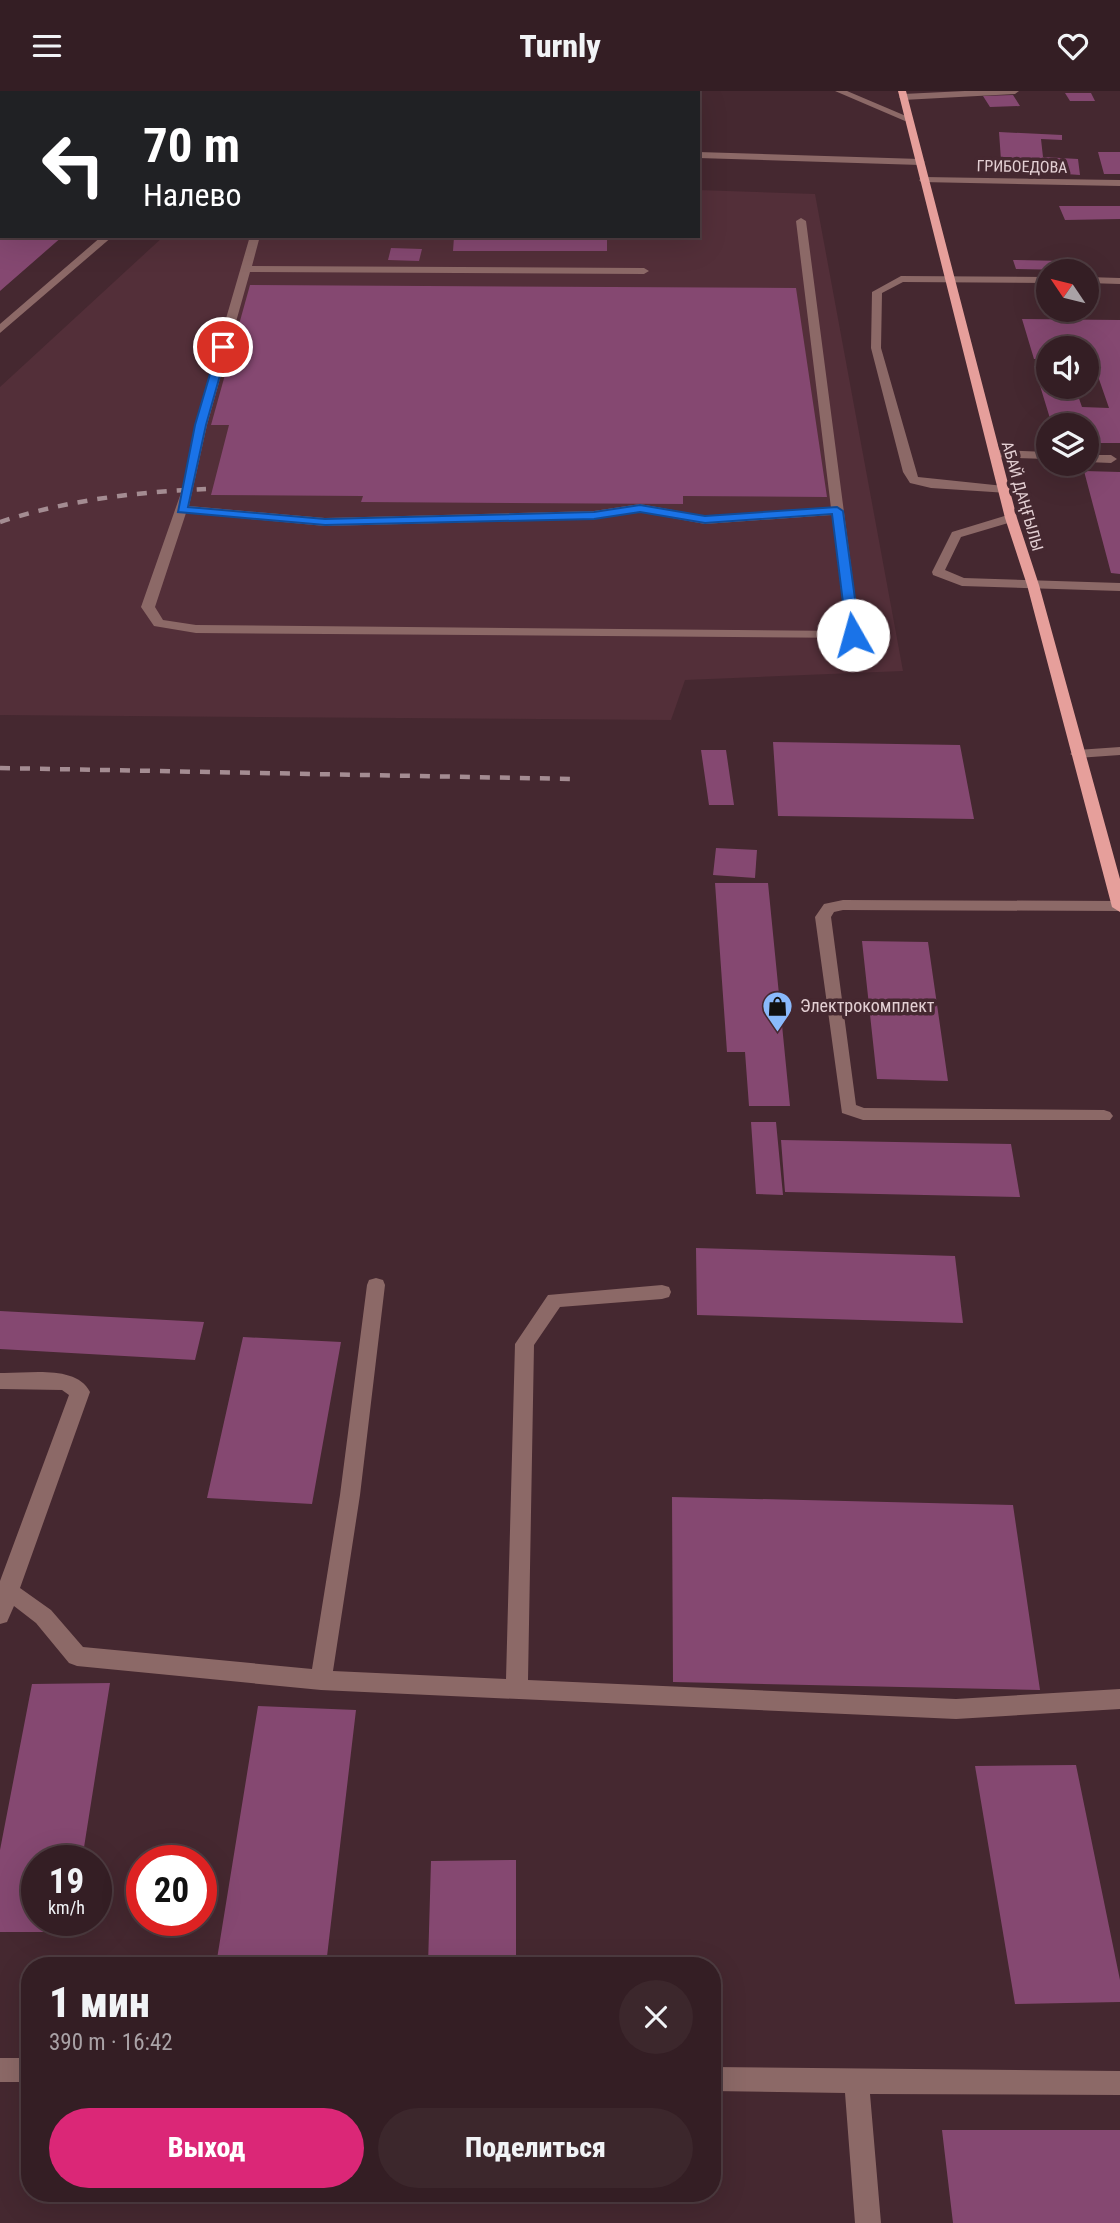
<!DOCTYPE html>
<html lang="ru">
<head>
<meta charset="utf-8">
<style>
  :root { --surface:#341e24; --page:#3c272c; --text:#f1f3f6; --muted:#a9a2a6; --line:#4e3c41; --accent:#db2777 }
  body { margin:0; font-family:"Roboto Condensed",sans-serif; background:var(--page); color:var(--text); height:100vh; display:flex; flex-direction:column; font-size:26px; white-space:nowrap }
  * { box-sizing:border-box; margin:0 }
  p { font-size:23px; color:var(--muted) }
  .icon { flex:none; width:38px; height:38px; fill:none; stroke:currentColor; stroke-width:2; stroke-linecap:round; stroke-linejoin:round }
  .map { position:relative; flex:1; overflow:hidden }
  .details { position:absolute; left:21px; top:1866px; width:700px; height:245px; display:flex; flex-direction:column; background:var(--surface); border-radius:28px; box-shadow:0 7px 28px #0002,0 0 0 2px var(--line) }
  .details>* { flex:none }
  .top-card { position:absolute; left:0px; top:0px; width:700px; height:147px; box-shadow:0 7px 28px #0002,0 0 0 2px var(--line); background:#202124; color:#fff; overflow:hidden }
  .needle { width:46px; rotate:305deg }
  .buttons { position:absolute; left:1036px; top:168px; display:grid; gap:14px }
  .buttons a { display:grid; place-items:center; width:63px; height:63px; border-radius:50%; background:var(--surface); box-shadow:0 7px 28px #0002,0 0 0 2px var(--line); font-size:35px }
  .speed { position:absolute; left:21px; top:1754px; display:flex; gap:14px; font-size:35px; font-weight:700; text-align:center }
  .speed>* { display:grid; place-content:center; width:91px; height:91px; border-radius:50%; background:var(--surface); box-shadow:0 7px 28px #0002,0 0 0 2px var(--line); line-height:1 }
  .speed small { font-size:18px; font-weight:400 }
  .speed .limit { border:10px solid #d22; background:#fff; color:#111 }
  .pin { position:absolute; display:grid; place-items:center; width:60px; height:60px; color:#fff; margin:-30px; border:4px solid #fff; border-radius:50%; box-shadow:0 2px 7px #0007 }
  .me { position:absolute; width:77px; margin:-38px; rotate:353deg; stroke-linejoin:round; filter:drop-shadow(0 0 5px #0008) }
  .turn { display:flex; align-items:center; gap:24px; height:147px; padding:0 28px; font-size:32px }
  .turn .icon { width:91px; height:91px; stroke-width:2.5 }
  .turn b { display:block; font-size:49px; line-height:60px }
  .round { display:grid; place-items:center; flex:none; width:74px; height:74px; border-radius:37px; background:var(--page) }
  .headline { display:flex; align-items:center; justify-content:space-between; height:119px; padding:0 28px }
  h1 { font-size:42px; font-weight:800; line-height:52px }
  .cta { display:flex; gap:14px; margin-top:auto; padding:14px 28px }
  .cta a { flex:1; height:80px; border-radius:42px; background:var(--accent); color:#fff; font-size:28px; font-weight:800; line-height:80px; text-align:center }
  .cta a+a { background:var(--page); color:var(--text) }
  header { display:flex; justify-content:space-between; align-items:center; height:91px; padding:0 28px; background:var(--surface); font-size:32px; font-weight:800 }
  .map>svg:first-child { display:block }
  .built { fill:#532f39 }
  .building { fill:#854871 }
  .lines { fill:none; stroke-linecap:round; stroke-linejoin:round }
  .minor { fill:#8c6967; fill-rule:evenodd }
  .major { fill:#e69f9b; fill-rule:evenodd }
  .rail { stroke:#a48c92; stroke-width:4.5; stroke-dasharray:10 10; stroke-linecap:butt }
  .route { fill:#1a73e8; stroke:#114b97; stroke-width:2 }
  .labels { text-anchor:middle; stroke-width:7; stroke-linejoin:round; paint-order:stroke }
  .far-street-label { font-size:16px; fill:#e3cfd3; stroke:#452830 }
  .poi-label { font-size:18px; fill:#e3cfd3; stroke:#452830; text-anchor:start }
</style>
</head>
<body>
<header><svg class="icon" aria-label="menu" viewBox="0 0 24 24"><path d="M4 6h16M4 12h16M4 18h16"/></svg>Turnly<svg class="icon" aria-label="heart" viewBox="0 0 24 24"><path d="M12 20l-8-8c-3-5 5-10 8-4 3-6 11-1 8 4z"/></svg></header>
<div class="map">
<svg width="1120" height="2132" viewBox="0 0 1120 2132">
  <rect width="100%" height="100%" fill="#452830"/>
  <path class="built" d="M698,99L815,103L903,580L685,589L671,629L0,624V296L164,145H698Z"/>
  <path class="building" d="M1065,2H1091L1095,10H1070Z
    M1013,4L1020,15L990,16L983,5Z
    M999,41L1062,44V49L1041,48L1043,66L1078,68L1080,84L1052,82L1051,71L1001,69Z
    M1098,61H1120V83H1104Z
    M1059,115H1120V128L1065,129Z
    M0,145H63L0,200Z
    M594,145H607V160H453L454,146Z
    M391,157L422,158L419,170L388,169Z
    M1013,169L1065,170L1068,179L1016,178Z
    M250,194L796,197L827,406L683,405V413L361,411L363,405L211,404L229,334H211Z
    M1022,228L1120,229V352H1087V334H1052L1034,275H1048V296H1075L1082,316L1109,317L1092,268H1087V257H1048V268H1034Z
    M1084,380L1120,381V483L1111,482Z
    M773,651L960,654L974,728L778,725Z
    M701,659H726L734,714H709Z
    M716,757L757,759L755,787L713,784Z
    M715,792H768L790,1015H749L745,961H727Z
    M862,850L928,851L948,990L877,988Z
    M751,1031H776L783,1104L756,1103Z
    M781,1049L1011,1053L1020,1106L785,1101Z
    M696,1157L955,1165L963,1232L697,1224Z
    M0,1220L204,1231L195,1269L0,1258Z
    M243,1246L341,1251L312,1413L207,1407Z
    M672,1406L1013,1414L1040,1599L673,1591Z
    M110,1592L82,1769H37V1829H72L70,1841H0V1759L32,1593Z
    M258,1615L356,1619L326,1874H216Z
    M1076,1674L1120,1889V1911L1015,1913L975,1675Z
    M516,1769V1874H428L431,1770Z
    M942,2039H1120V2132H953Z"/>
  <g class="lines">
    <path class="minor" d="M835,0H847L913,28L905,30Z
      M965,0H1019L1015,3L903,9L899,6L903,3Z
      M0,42H2V48H0Z
      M698,61L920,68L925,71L920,74L698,67Z
      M924,86L1120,89V95L921,91L919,89Z
      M801,127L806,130L860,544L858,547L196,542L154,535L141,516L182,399L195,334L250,145H260L252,175L644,177L649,180L644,183L250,181L207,334L189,415L325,427L594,420L640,413L705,425L831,417L796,130ZM640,421L705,433L832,424L846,540L196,534L163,529L155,516L186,422L325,435L594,428Z
      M102,145H113L0,242V233Z
      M901,185L1048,186V192L903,191L882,202L881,257L918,386L1004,395L1008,396V402L931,397L910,392L903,381L871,257L872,201Z
      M1087,186L1120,187V193L1087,192Z
      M995,359L1048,361V368L991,366V360Z
      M1087,364H1111L1117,368L1111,372L1087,371Z
      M1011,423L1017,427L1015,430L961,446L945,479L964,487L1120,492V500L962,495L933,484L932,481L952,441Z
      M1120,656V664L1077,667L1070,663L1077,659Z
      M843,809L1120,810V820L843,819L834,821L831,826L856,1014L864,1017L1104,1019L1110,1021L1113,1025L1110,1029H863L842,1022L815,826L824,813Z
      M376,1187L383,1189L385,1194L360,1404L333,1580L506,1588L515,1253L548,1204L662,1194L669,1196L671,1201L669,1206L662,1208L560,1216L534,1254L528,1589L956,1608L1120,1598V1618L956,1628L321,1599L77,1575L69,1572L36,1532L14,1515L7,1531L0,1533V1490L69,1304L62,1299L0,1298V1282C26,1283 76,1273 90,1301L20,1497L51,1519L83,1556L312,1578L340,1404L367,1194L369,1189Z
      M0,1967H30V1991H0Z
      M712,1976L1120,1980V2004L870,2003L881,2132H855L845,2002L712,2000Z"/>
    <path class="major" d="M898,0H906L1017,427L1039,494L1120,788V821L1112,816L1027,494L1005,427Z"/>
    <path class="rail" d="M0,431C67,409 136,401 206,398
      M0,677L574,688"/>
  </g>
  <path class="route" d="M223,253L228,256L206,334L188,416L325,428L594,421L640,414L705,425L837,416L843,420L860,544L853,548L847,544L832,423L705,432L640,421L594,428L325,434L178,421L195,334L218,256Z"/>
  <defs>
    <symbol id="shop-pin" viewBox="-11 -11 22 30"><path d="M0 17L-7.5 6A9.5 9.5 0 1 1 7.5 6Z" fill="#8abafc" stroke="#452830"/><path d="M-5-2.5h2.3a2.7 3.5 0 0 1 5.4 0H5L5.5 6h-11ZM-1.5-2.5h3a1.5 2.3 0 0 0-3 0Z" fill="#111"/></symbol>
  </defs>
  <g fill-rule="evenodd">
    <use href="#shop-pin" x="760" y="898" width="35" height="47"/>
  </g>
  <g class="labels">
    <g class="far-street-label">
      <text transform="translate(1022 75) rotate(1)" y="6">ГРИБОЕДОВА</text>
      <text transform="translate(1023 405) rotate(74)" y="6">АБАЙ ДАҢҒЫЛЫ</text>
    </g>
    <g class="poi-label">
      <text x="800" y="921">Электрокомплект</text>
    </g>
  </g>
</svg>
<div class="buttons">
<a><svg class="needle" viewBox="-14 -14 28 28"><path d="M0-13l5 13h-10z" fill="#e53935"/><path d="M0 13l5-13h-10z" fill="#a9a2a6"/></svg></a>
<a><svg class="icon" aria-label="sound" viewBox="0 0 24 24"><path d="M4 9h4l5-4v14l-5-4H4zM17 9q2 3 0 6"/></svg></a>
<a><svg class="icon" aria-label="layers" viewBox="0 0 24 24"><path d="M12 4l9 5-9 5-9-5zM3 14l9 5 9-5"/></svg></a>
</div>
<div class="speed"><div>19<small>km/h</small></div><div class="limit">20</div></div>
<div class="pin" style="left:223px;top:256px;background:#d93025"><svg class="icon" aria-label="arrive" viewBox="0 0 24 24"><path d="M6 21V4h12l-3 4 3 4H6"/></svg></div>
<svg class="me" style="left:853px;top:544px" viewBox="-20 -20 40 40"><circle r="19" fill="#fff"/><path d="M0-13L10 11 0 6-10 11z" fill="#1a73e8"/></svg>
<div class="top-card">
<div class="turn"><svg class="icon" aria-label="left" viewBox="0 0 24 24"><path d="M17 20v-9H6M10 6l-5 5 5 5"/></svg><div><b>70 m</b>Налево</div></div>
</div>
<section class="details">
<div class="headline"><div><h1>1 мин</h1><p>390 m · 16:42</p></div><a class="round"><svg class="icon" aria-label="close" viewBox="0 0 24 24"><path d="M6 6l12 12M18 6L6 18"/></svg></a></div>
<div class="cta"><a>Выход</a><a>Поделиться</a></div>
</section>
</div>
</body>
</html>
